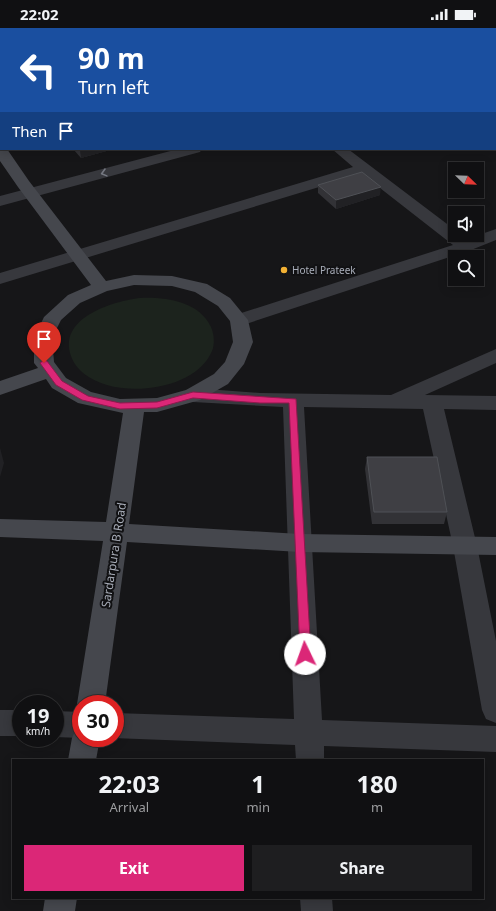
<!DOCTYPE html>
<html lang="en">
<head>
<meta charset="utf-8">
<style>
  :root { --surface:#101012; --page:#1e1e20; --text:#f1f3f6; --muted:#9c9d9f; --line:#303032; --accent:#db2777 }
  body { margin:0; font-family:"Noto Sans",sans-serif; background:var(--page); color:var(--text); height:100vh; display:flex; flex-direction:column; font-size:15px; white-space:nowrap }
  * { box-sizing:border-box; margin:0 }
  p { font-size:13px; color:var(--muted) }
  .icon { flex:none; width:22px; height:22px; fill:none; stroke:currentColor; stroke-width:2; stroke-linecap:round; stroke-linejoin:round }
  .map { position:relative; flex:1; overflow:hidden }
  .details { position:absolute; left:12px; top:731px; width:472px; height:140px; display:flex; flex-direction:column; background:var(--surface); border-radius:0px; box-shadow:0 2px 10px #0003,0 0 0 1px var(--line) }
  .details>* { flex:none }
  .guide { position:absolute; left:0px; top:0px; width:496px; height:122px; box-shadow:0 2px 10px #0003,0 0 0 1px var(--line); background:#1a4fa0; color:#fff; overflow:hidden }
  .needle { width:26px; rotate:113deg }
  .buttons { position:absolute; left:448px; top:134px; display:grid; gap:8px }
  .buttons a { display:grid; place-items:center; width:36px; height:36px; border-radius:0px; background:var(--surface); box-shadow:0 2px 10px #0003,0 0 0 1px var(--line); font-size:20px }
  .speed { position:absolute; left:12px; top:667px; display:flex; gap:8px; font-size:20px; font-weight:700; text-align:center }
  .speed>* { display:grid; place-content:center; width:52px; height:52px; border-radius:50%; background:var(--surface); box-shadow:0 2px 10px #0003,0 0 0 1px var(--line); line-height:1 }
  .speed small { font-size:10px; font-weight:400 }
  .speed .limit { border:6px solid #d22; background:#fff; color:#111 }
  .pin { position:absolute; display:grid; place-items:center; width:34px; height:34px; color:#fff; margin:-41px -17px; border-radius:50% 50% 50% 0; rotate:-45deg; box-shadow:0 0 4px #0007 }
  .pin .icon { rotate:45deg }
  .me { position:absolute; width:44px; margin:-22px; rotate:357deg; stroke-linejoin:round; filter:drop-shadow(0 0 3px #0008) }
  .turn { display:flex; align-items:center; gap:14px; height:84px; padding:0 12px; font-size:18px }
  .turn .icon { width:52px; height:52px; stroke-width:2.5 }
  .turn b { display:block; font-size:28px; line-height:34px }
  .then { display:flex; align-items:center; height:38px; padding:0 12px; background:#0003; gap:8px; font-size:15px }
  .eta { display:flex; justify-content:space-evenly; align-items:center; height:68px; text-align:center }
  .eta b { font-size:24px; font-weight:700; line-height:28px }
  .action { display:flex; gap:8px; margin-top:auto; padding:8px 12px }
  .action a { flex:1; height:46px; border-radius:0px; background:var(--accent); color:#fff; font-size:16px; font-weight:700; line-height:46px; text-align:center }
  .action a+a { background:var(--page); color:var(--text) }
  .status { display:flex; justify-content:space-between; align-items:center; height:28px; padding:0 20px; background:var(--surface); direction:ltr }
  .status svg { height:11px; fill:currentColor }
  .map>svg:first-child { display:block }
  .green { fill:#1c231d }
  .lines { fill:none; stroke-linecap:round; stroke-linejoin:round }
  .street { fill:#37383d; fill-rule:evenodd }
  .secondary { fill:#45474d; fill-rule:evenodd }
  .primary { fill:#53555c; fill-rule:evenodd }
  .wall { fill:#323236 }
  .shaded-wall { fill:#212124 }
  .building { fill:#3f3f44; stroke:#4f5156 }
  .oneway { stroke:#757881 }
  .route { fill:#db2777; stroke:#8e194d }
  .poi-dot { fill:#f2b134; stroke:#111113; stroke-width:1.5 }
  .labels { text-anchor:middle; stroke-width:4; stroke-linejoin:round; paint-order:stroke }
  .far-poi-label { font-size:10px; fill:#a8adb8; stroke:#111113; text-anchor:start }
  .street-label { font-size:12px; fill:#a8adb8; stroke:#111113 }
</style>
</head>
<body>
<div class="status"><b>22:02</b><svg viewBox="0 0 49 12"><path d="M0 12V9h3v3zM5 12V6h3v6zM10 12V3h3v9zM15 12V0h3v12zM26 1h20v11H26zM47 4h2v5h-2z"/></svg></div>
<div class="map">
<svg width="496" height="883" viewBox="0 0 496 883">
  <rect width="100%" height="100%" fill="#161618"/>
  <path class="green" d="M140,270C166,269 198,273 211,299C214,306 215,316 212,323C197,358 140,367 107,357C91,352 75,343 70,325C60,289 114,273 140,270Z"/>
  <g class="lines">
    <path class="street" d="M495,33H496L495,42Z
      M0,42H1L0,51Z
      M0,96H1V104H0Z
      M178,121H202L200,124L0,178V168Z
      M332,121H348L455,202V207H461L467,211L496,201V212L471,222L246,296L239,298L232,296L230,292L232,288L453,217L362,146L0,256V245L353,139Z
      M496,321V335L425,367L496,368V382L444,381L477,518L496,613V695L486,691L482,682L453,518L423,381L304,379L322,692L496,698V724L324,718V732H296L295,717L113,710H115V685L294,691L283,379L193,374L186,372L183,367L186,362L193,360L260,365L391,367Z
      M0,682H21V708H0Z
      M55,683L81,684V710L55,709Z
      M300,870H332L333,883H301Z"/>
    <path class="secondary" d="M0,118L1,121H7L29,153L106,253L134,247L172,248L207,256L230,270L248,292L253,314L244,336L228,356L200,372L157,384H144L129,496L300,506L496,509V527L300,524L127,514L105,676H81V684L77,676L103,513L0,509V491L106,494L123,385L78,375L52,360L46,351L0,367V353L38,340L34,335V310L44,289L68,267L91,257L18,159L0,133ZM134,257L172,258L195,264L218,278L230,293L233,314L225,334L214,346L186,362L157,370L120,371L91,364L66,350L54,334L52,310L61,292L80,275L107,263Z
      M81,699V710H100L96,732H68L72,710L76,701Z
      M45,870H77L75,883H43Z"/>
    <path class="primary" d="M344,0H357L358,1H345Z
      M366,0H378L379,1H367Z
      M495,84H496V93H495Z"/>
  </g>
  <path class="wall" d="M73,121H114L81,130Z
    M318,157L380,167L336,181L318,165Z
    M367,429L447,484L444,496H372L365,441Z"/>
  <path class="shaded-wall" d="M82,121H114L81,130L80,122Z
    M381,159L380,167L336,181V172Z
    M0,420L4,435L0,449Z"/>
  <path class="building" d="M362,144L381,159L336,172L318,157Z
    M367,429H437L447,484H374Z"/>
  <defs><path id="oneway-chevron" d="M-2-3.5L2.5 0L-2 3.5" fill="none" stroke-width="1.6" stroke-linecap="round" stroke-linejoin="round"/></defs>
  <use class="oneway" href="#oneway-chevron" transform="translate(104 145) rotate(165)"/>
  <path class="route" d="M44,332L47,333L62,353L88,368L120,375L157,374L193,364L296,371L311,626L309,629L305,631L301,629L300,626L289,375H260L193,370L157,380L120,381L82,372L56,357L40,335Z"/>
  <circle class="poi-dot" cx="284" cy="242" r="4"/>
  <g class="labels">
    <g class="far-poi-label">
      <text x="292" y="246">Hotel Prateek</text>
    </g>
    <g class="street-label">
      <text transform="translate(114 527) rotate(-81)" y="4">Sardarpura B Road</text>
    </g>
  </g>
</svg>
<div class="buttons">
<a><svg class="needle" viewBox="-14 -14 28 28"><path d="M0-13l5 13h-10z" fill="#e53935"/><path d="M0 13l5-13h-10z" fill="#9c9d9f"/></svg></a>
<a><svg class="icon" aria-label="sound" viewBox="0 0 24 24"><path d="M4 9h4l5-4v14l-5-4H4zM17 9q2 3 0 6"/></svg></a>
<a><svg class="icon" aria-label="search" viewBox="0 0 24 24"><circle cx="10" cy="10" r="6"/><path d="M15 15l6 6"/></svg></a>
</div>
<div class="speed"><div>19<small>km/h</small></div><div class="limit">30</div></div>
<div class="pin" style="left:44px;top:335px;background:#d93025"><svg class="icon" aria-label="arrive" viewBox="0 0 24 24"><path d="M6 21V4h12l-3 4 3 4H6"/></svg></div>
<svg class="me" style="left:305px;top:626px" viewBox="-20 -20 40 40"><circle r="19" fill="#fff"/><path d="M0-13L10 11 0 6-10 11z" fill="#db2777"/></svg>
<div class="guide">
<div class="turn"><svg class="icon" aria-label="left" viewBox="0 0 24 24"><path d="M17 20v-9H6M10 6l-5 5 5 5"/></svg><div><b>90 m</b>Turn left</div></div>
<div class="then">Then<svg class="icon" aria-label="arrive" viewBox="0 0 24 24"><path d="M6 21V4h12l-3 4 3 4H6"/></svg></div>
</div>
<section class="details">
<div class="eta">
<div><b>22:03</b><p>Arrival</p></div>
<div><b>1</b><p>min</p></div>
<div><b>180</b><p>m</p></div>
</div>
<div class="action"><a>Exit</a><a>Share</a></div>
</section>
</div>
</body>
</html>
